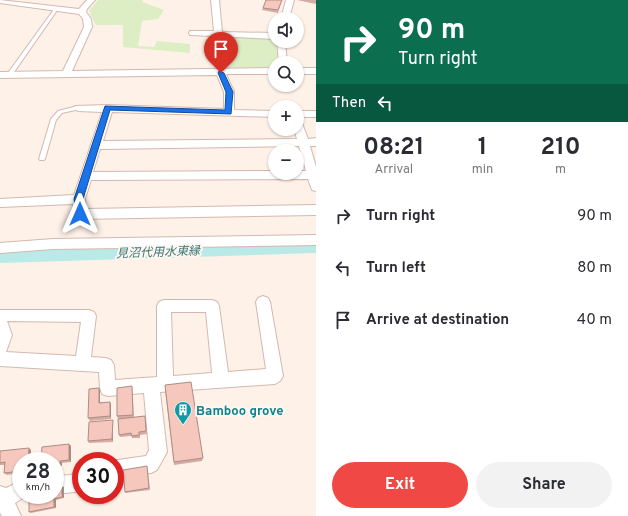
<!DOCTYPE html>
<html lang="en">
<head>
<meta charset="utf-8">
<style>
  :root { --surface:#fff; --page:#f2f2f3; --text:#2b2b33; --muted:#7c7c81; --accent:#f04945 }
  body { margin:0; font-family:Overpass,"Noto Sans JP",sans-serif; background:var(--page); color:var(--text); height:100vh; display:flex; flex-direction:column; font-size:15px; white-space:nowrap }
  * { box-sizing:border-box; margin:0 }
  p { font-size:13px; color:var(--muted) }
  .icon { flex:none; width:22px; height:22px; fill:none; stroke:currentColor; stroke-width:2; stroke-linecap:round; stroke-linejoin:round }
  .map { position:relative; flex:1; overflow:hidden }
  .sheet { display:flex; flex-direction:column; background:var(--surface); width:312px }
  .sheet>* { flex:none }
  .banner { background:#0b6e4f; color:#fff; overflow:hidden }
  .tools { position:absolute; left:268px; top:12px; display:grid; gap:8px }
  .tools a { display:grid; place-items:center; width:36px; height:36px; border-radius:50%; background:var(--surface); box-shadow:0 1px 3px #0004; font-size:20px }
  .speed { position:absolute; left:12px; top:452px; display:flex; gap:8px; font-size:20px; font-weight:700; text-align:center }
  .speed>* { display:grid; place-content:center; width:52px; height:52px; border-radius:50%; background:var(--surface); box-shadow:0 1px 3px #0004; line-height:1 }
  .speed small { font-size:10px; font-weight:400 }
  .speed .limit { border:6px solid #d22; background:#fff; color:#111 }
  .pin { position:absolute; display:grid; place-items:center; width:34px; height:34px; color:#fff; margin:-41px -17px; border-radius:50% 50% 50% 0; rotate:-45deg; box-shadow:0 0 4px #0007 }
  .pin .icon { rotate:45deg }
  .me { position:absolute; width:44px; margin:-22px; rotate:0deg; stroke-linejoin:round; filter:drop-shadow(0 0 3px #0008) }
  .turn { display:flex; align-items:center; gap:14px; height:84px; padding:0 16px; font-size:18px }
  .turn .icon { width:52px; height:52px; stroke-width:2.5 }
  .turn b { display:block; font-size:28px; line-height:34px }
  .then { display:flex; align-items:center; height:38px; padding:0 16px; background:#0003; gap:8px; font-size:15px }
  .eta { display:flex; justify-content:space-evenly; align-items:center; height:68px; text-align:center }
  .eta b { font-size:24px; font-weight:700; line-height:28px }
  .action { display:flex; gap:8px; margin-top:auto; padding:8px 16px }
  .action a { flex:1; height:46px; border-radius:24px; background:var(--accent); color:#fff; font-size:16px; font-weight:700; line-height:46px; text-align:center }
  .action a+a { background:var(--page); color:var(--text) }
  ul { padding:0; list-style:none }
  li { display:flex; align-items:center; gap:12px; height:52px; padding:0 16px }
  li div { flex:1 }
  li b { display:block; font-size:15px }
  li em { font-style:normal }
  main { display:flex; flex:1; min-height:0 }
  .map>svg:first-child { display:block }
  .green { fill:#ddedc4 }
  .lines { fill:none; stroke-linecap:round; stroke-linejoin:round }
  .canal { fill:#baeae7; fill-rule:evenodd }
  .lane-casing { stroke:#d4b8af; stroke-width:2 }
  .street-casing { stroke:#d4b8af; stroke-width:2 }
  .lane { fill:#fff; fill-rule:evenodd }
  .street { fill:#fff; fill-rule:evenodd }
  .wall { fill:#d4aca3 }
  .shaded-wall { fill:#ac8c84 }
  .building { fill:#f6c8bd; stroke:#ac8c84 }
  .route { fill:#1a73e8; stroke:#114b97 }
  .labels { text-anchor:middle; stroke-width:4; stroke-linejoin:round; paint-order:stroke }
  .water-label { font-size:12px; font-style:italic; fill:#387977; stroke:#fff6f0 }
  .near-culture-label { font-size:13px; font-weight:bold; fill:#0d838f; stroke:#fff6f0; text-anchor:start }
</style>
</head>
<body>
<main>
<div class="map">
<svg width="316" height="516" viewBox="0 0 316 516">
  <rect width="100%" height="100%" fill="#fef1e8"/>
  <path class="green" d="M98,0H143L142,2L164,10L158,19L142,21L138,46L154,47L157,41L190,44V53L123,47V25H96L89,11Z
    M215,35L275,38L278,63H275V67L220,68Z"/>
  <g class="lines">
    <path class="canal" d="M316,241V253L0,263V251Z"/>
    <defs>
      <path id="lane" d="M55,8L58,9L12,75H8V73Z
        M78,106L81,108L80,109L62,113L56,120L45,159L44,160H40L39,159L51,119L58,111Z"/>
      <path id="street" d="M0,0L79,9L87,0H95L87,9L86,12L91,19L92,27L72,71L275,68V74H226L234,92V110L275,111V117L112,112L103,141L297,139L294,129H297V120L302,123L308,139L316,138V146H310L316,167V191L312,190L308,179L91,180L85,199L86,209L316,205V215L80,219L76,217L73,204L0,207V199L74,195L102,112L78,111L73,108L75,106L108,105L224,109V92L217,75L0,78V72L63,71L84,27L83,19L79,14L0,3ZM299,146L306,171H297V173H275V171L93,172L100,149Z
        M211,0H219L222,32L275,33V39L190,35L189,33L190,31H214Z
        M286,0H294L289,19H281Z
        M277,41H285L287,63H279Z
        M297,68H316V74H297Z
        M297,111H316V117H297Z
        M316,235V245L53,249L0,253V243L53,239Z
        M263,296L268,298L270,302L283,376L280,381L275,384L160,392L167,452L157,470L151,473L115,477V461H111L146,456L149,450L144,393L108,396L102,394L100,388L99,372L0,366V310H89L94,312L96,316L91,357L106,358L111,360L114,365L115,380L157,377V306L159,302L164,300H212L217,302L219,306L228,372L266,369L256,302L258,298ZM171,312H206L212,373L173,376ZM7,321L81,322L76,356L6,352L12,335Z
        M81,468V489L75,492L55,494V476L71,475Z
        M21,481V495H28L15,503L21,516H2L0,513V486L6,488Z"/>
    </defs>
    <use href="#lane" class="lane-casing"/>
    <use href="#street" class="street-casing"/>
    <use href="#lane" class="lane"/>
    <use href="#street" class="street"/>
  </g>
  <path class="wall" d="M282,0L278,13L262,10L263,8Z
    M297,0H316V4Z
    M165,385L203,458L202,461L174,465L165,390Z
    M132,386L134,418L118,419L117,416Z
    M99,388L100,391V402L111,404V419L90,421L88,418Z
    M145,416L147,434L140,435V438H132L131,436L120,437L119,435Z
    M113,420V442L89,443L88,441Z
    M71,446V462L62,463V466L55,467V461Z
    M31,450V461H21V473L7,475L4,473L5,465H0V451Z
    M147,466L150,490L125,493V492Z
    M64,487V498L56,500V508L31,513L29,512Z
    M86,495H110V496L87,500L86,498Z"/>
  <path class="shaded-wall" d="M99,388L100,391V405L99,403Z
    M110,402L111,404V419L110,416Z
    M113,420V442L112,439Z
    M69,444L71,446V462L69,460Z
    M29,448L31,450V461L28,460Z
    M60,461L62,463V466L60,464Z
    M62,486L64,487V498L62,497Z
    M54,499L56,500V508L54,507Z"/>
  <path class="building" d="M266,0H282L278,10L263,8Z
    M191,382L203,458L174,462L165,385Z
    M132,386L133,415L117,416V388Z
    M99,388V403L110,402V416L88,418L89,389Z
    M145,416L146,431L139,432V435L132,436L131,433L119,435L118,419Z
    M113,420L112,439L88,441L89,422Z
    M69,444V460L60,461V464L55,465V461H41L42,447Z
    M29,448L28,460H25L24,461H21V471L4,473L5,462L0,463V451Z
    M147,466L149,488L125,492L123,470Z
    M62,486V497L54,499V507L29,512V495H55V487Z
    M86,495H107L86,498Z"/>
  <path class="route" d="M219,71L224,73L233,92L231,114L110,110L83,199L85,214L80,217L77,216L74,199L105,106L225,110L226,92L218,73Z"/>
  <defs>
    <symbol id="building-pin" viewBox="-11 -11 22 30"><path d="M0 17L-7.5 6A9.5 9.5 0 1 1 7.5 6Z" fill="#0f9aa8" stroke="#fff6f0"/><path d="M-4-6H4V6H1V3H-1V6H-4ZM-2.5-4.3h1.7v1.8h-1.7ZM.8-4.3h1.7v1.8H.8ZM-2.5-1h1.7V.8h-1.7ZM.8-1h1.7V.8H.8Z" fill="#fff"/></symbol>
  </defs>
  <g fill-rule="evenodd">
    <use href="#building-pin" x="173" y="400" width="20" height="27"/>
  </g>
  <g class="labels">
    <g class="water-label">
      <text transform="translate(158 252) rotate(-2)" y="4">見沼代用水東縁</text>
    </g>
    <g class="near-culture-label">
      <text x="196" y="415">Bamboo grove</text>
    </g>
  </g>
</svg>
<div class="tools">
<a><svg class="icon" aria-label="sound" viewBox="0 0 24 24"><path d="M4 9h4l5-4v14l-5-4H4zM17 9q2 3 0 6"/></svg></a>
<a><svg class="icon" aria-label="search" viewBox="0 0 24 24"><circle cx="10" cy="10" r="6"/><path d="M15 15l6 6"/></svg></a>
<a>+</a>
<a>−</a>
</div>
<div class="speed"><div>28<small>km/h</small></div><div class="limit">30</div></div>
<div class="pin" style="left:221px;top:73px;background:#d93025"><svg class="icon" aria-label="arrive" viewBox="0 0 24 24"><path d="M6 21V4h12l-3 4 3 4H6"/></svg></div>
<svg class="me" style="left:80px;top:214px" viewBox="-20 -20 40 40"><path d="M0-17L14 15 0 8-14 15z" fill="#1a73e8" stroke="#fff" stroke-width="4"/></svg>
</div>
<section class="sheet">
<div class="banner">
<div class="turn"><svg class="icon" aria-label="right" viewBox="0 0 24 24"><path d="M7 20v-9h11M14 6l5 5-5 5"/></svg><div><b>90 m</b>Turn right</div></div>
<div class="then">Then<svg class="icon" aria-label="left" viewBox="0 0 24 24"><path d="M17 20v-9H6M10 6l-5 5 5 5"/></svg></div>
</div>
<div class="eta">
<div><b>08:21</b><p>Arrival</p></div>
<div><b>1</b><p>min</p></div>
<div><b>210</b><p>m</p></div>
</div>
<ul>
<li><svg class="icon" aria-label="right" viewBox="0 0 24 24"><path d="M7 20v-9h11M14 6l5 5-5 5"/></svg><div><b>Turn right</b></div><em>90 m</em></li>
<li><svg class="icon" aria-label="left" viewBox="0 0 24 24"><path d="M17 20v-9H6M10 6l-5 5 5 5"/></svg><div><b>Turn left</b></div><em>80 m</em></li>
<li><svg class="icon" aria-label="arrive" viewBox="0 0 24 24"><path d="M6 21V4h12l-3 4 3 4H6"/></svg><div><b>Arrive at destination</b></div><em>40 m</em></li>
</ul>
<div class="action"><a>Exit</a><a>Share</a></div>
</section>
</main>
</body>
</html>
